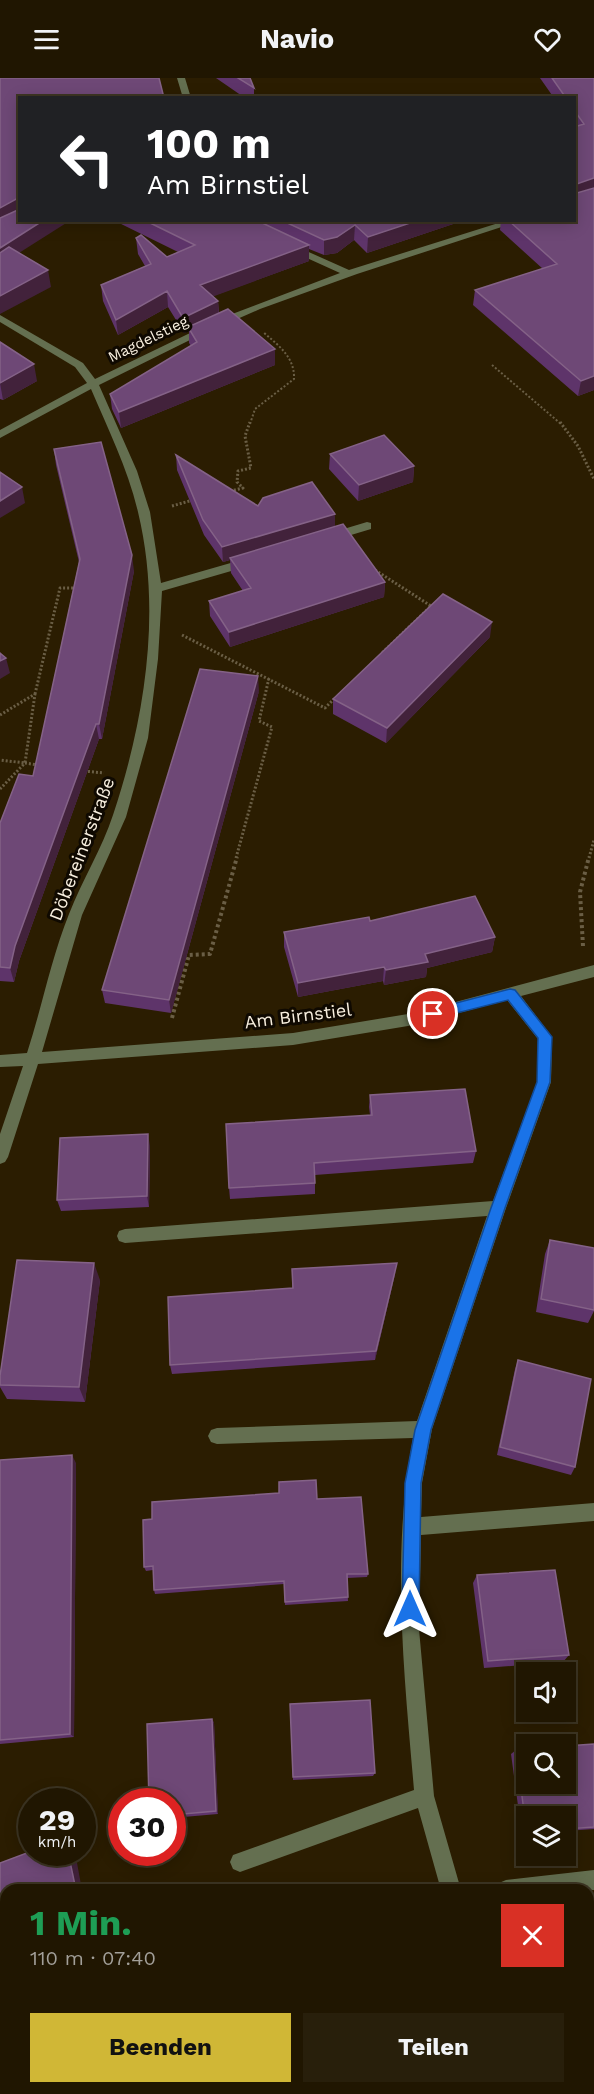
<!DOCTYPE html>
<html lang="de">
<head>
<meta charset="utf-8">
<style>
  :root { --surface:#201601; --page:#281f0b; --text:#f1f3f6; --muted:#a29f99; --line:#3d3523; --accent:#d0b736 }
  body { margin:0; font-family:"Work Sans",sans-serif; background:var(--page); color:var(--text); height:100vh; display:flex; flex-direction:column; font-size:22px; white-space:nowrap }
  * { box-sizing:border-box; margin:0 }
  p { font-size:20px; color:var(--muted) }
  .icon { flex:none; width:33px; height:33px; fill:none; stroke:currentColor; stroke-width:2; stroke-linecap:round; stroke-linejoin:round }
  .map { position:relative; flex:1; overflow:hidden }
  .side { position:absolute; left:0px; top:1806px; width:594px; height:210px; display:flex; flex-direction:column; background:var(--surface); border-radius:18px 18px 0 0; box-shadow:0 3px 15px #0003,0 0 0 2px var(--line) }
  .side>* { flex:none }
  .banner { position:absolute; left:18px; top:18px; width:558px; height:126px; border-radius:0px; box-shadow:0 3px 15px #0003,0 0 0 2px var(--line); background:#202124; color:#fff; overflow:hidden }
  .controls { position:absolute; left:516px; top:1584px; display:grid; gap:12px }
  .controls a { display:grid; place-items:center; width:60px; height:60px; border-radius:0px; background:var(--surface); box-shadow:0 3px 15px #0003,0 0 0 2px var(--line); font-size:30px }
  .speed { position:absolute; left:18px; top:1710px; display:flex; gap:12px; font-size:30px; font-weight:700; text-align:center }
  .speed>* { display:grid; place-content:center; width:78px; height:78px; border-radius:50%; background:var(--surface); box-shadow:0 3px 15px #0003,0 0 0 2px var(--line); line-height:1 }
  .speed small { font-size:15px; font-weight:400 }
  .speed .limit { border:9px solid #d22; background:#fff; color:#111 }
  .pin { position:absolute; display:grid; place-items:center; width:51px; height:51px; color:#fff; margin:-26px; border:3px solid #fff; border-radius:50%; box-shadow:0 2px 6px #0007 }
  .me { position:absolute; width:66px; margin:-33px; rotate:0deg; stroke-linejoin:round; filter:drop-shadow(0 0 4px #0008) }
  .turn { display:flex; align-items:center; gap:21px; height:126px; padding:0 30px; font-size:27px }
  .turn .icon { width:78px; height:78px; stroke-width:2.5 }
  .turn b { display:block; font-size:42px; line-height:51px }
  .round { display:grid; place-items:center; flex:none; width:63px; height:63px; border-radius:0px; background:var(--page) }
  .summary { display:flex; align-items:center; justify-content:space-between; height:102px; padding:0 30px }
  h1 { font-size:36px; font-weight:700; line-height:45px; color:#1e9e55 }
  .button { display:flex; gap:12px; margin-top:auto; padding:12px 30px }
  .button a { flex:1; height:69px; border-radius:0px; background:var(--accent); color:#111; font-size:24px; font-weight:700; line-height:69px; text-align:center }
  .button a+a { background:var(--page); color:var(--text) }
  header { display:flex; justify-content:space-between; align-items:center; height:78px; padding:0 30px; background:var(--surface); font-size:27px; font-weight:700 }
  .map>svg:first-child { display:block }
  .lines { fill:none; stroke-linecap:round; stroke-linejoin:round }
  .path-far3 { stroke:#6a5e45; stroke-width:2; stroke-dasharray:2 2; stroke-linecap:butt }
  .path-far2 { stroke:#6a5e45; stroke-width:3; stroke-dasharray:2 2; stroke-linecap:butt }
  .path-far1 { stroke:#6a5e45; stroke-width:4; stroke-dasharray:3 3; stroke-linecap:butt }
  .path { stroke:#6a5e45; stroke-width:4.5; stroke-dasharray:4 4; stroke-linecap:butt }
  .minor { fill:#646f50; fill-rule:evenodd }
  .wall { fill:#5e346a }
  .shaded-wall { fill:#42223b }
  .building { fill:#6e4876; stroke:#846287; stroke-width:1.5 }
  .route { fill:#1a73e8; stroke:#114b97; stroke-width:1.5 }
  .labels { text-anchor:middle; stroke-width:6; stroke-linejoin:round; paint-order:stroke }
  .far-street-label { font-size:15px; fill:#f8efdf; stroke:#0f0901 }
  .street-label { font-size:18px; fill:#f8efdf; stroke:#0f0901 }
</style>
</head>
<body>
<header><svg class="icon" aria-label="menu" viewBox="0 0 24 24"><path d="M4 6h16M4 12h16M4 18h16"/></svg>Navio<svg class="icon" aria-label="heart" viewBox="0 0 24 24"><path d="M12 20l-8-8c-3-5 5-10 8-4 3-6 11-1 8 4z"/></svg></header>
<div class="map">
<svg width="594" height="2016" viewBox="0 0 594 2016">
  <rect width="100%" height="100%" fill="#2b1d01"/>
  <g class="lines">
    <path class="path-far3" d="M492,287L561,346
      M250,346L255,331L294,301C295,279 278,267 263,254"/>
    <path class="path-far2" d="M560,344L578,368L594,401
      M230,413L243,410L237,404L238,393L251,390L245,358L250,344
      M172,428L193,422
      M375,492L431,528L382,575
      M182,557L325,630L335,620
      M35,616L60,510H79
      M0,637L35,616L25,685L0,682
      M84,693L104,695
      M0,711L25,685L38,687
      M236,780L272,649L259,643L269,600
      M589,780L594,762"/>
    <path class="path-far1" d="M583,868L580,814L589,779
      M172,940L189,877L210,876L237,779"/>
    <path class="path" d="M439,2016L452,2010"/>
    <path class="minor" d="M177,0H185L191,20H183Z
      M508,142H523L357,196L260,231L194,260L99,307L137,393L150,434L161,505L248,480L254,484L252,487L162,513L158,581L148,660L126,739L82,837L42,974L293,955L414,935L594,887V899L521,918L552,959L551,1004L506,1130L432,1351L422,1405L421,1439L594,1425V1443L421,1457L419,1551L434,1718L461,1812H441L418,1730L240,1794L233,1791L230,1784L233,1777L414,1712C404,1595 391,1476 413,1360L217,1366L211,1364L208,1358L211,1352L217,1350L417,1343L487,1138L125,1165L119,1163L117,1158L119,1153L125,1151L493,1123L537,1004L538,961L507,922L414,947L293,967L38,986L8,1079L5,1084L0,1086V1056L23,988L0,989V977L27,975C42,929 51,881 69,836C82,802 102,771 113,737C145,641 162,533 138,434C128,391 108,351 91,311L0,360V352L87,305L75,289L0,244V237L83,285L95,301L219,241L340,195L287,171V167H293L349,192Z
      M367,444L371,445V451L331,463L325,459L327,456Z
      M594,1792V1812H496L499,1805L506,1802Z
      M527,2010H549L552,2016H530Z"/>
  </g>
  <path class="wall" d="M216,0H250L254,10V20H245Z
    M540,0H594V312L578,318L473,227L475,212L543,191L500,152L501,142H574V20H554Z
    M113,142H465L367,175L354,162L337,175L324,177L309,171V183L213,218L218,223L219,235L275,287L121,350L112,331L110,316L191,268L189,265V253L184,255L168,229L118,257L103,223L101,207L145,188L138,176L136,160L167,179L178,174Z
    M0,264L37,303L3,322L0,321Z
    M54,371L134,493L102,661H99L19,883L14,904L0,903V745L33,698L79,484L56,387Z
    M330,376L414,388L413,404L358,423L329,391Z
    M176,377L258,428L335,449L385,504L384,519L230,569L210,538L209,523L243,513L231,495L230,482L223,484L204,457L177,392Z
    M490,559L386,665L333,636V621Z
    M259,613L171,935L105,925L102,912Z
    M370,843L495,859L492,874L427,890L426,899L384,907L383,903L298,919L284,869V854Z
    M370,1017L476,1073L473,1085L315,1097V1116L230,1121L229,1110L370,1037L369,1029Z
    M150,1068L149,1129L61,1133L57,1122Z
    M550,1162L594,1170V1233L588,1245L536,1234L545,1176Z
    M292,1191L395,1196L375,1282L172,1296L170,1287L292,1210Z
    M100,1202L85,1324L7,1321L0,1309V1307Z
    M518,1282L575,1389L571,1397L497,1377L515,1291Z
    M0,1382L76,1385L74,1659L0,1666Z
    M279,1415L317,1421L368,1496L367,1499L347,1500L348,1523L285,1527L284,1506L155,1516L154,1512L153,1492L146,1493L144,1489L152,1441Z
    M477,1497L569,1577L563,1584L484,1590L473,1505Z
    M290,1626L375,1695L373,1698L293,1702Z
    M212,1641L214,1645L218,1736L172,1740V1724Z
    M594,1666V1751L566,1753V1738H526V1757H522L511,1676L516,1672Z"/>
  <path class="shaded-wall" d="M594,100V110L574,120L575,106Z
    M18,120L20,136L0,146V130Z
    M44,142H71L0,187V170Z
    M419,142H465L367,175L368,159Z
    M355,147L354,162L337,175L324,177V162Z
    M309,167V183L201,223L200,207Z
    M48,192L51,209L0,236V218Z
    M167,213L168,229L118,257L116,242Z
    M218,223L219,239L188,249L189,253L184,255L183,240Z
    M275,271V287L121,350L119,334Z
    M34,286L37,303L3,322L0,305Z
    M594,298V312L578,318L581,303Z
    M414,388L413,404L358,423L359,407Z
    M22,409L25,425L0,440V423Z
    M335,436V451L230,480V482L223,484L222,469Z
    M132,477L134,493L102,661L99,646Z
    M385,504L384,519L230,569L229,554Z
    M492,544L490,559L386,665L387,650Z
    M6,580L10,595L0,601V583Z
    M258,598L259,613L171,935L169,922Z
    M96,646L99,661L19,883L14,904L10,890L15,868Z
    M495,859L492,874L427,890L426,899L384,907L386,892L425,876Z
    M384,889L383,903L298,919V905Z
    M148,1056L150,1068L149,1129L147,1118Z
    M94,1185L100,1202L85,1324L79,1309Z
    M397,1185L395,1196L375,1282L376,1273Z
    M72,1377L76,1385L74,1659L70,1656Z
    M212,1641L214,1645L218,1736L216,1733Z
    M68,1774H75L82,1812H76Z
    M116,2010H123L124,2016H117Z"/>
  <path class="building" d="M0,0H159L164,20H20V123L18,120L0,130Z
    M238,0H250L254,10Z
    M552,0H594V100L574,107V49L584,46L574,32V20H566Z
    M594,110V298L581,303L475,212L557,186L508,142H574V113L577,115Z
    M20,131V142H44L0,170V140Z
    M144,142H256L309,167L200,207L218,223L183,240L167,213L116,242L101,207L151,186L136,160L141,157L167,179L195,167Z
    M281,142H419L368,159L355,147L337,159L324,162Z
    M9,169L48,192L0,218V175Z
    M228,231L275,271L119,334L110,316L197,264L188,249Z
    M0,264L34,286L0,305Z
    M384,357L414,388L359,407L330,376Z
    M101,364L132,477L99,646H96L15,868L10,890L0,889V745L19,696L33,698L80,481L54,371Z
    M176,377L258,428L263,420L312,404L335,436L222,469L203,442Z
    M0,394L22,409L0,423Z
    M343,446L385,504L229,554L209,523L251,510L230,480Z
    M443,516L492,544L387,650L333,621Z
    M0,575L6,580L0,583Z
    M200,591L258,598L169,922L102,912Z
    M475,818L495,859L425,876L428,884L386,892L384,889L298,905L284,854L369,839L370,843Z
    M465,1011L476,1073L314,1085L315,1105L229,1110L226,1046L372,1037L370,1017Z
    M148,1056L147,1118L57,1122L60,1060Z
    M550,1162L594,1170V1232L541,1221Z
    M17,1182L94,1185L79,1309L0,1307V1298Z
    M397,1185L376,1273L170,1287L168,1219L293,1210L292,1191Z
    M518,1282L591,1301L575,1389L500,1369Z
    M72,1377L70,1656L0,1662V1382Z
    M316,1402L317,1421L361,1419L368,1496H347L348,1519L285,1524L284,1503L154,1512L153,1488L144,1489L143,1442L152,1441V1424L279,1415V1404Z
    M555,1492L569,1577L488,1583L477,1497Z
    M370,1622L375,1695L293,1699L290,1626Z
    M212,1641L216,1733L172,1737V1724H149L147,1646Z
    M594,1666V1749L566,1751V1738H526V1749L516,1672L526,1671V1706H566V1668Z
    M32,1773V1774H68L76,1812H6V2010H116L117,2016H0V1785Z
    M218,2010H270L256,2016H219Z"/>
  <path class="route" d="M510,911L515,912L552,959L550,1004L505,1130L431,1352L421,1405L419,1531L416,1537L410,1539L404,1537L402,1531L405,1405L415,1352L491,1130L537,1004L538,960L508,922L433,941L426,936L433,931Z"/>
  <g class="labels">
    <g class="far-street-label">
      <text transform="translate(148 261) rotate(-26)" y="5">Magdelstieg</text>
    </g>
    <g class="street-label">
      <text transform="translate(82 771) rotate(-69)" y="6">Döbereinerstraße</text>
      <text transform="translate(298 938) rotate(-7)" y="6">Am Birnstiel</text>
    </g>
  </g>
</svg>
<div class="controls">
<a><svg class="icon" aria-label="sound" viewBox="0 0 24 24"><path d="M4 9h4l5-4v14l-5-4H4zM17 9q2 3 0 6"/></svg></a>
<a><svg class="icon" aria-label="search" viewBox="0 0 24 24"><circle cx="10" cy="10" r="6"/><path d="M15 15l6 6"/></svg></a>
<a><svg class="icon" aria-label="layers" viewBox="0 0 24 24"><path d="M12 4l9 5-9 5-9-5zM3 14l9 5 9-5"/></svg></a>
</div>
<div class="speed"><div>29<small>km/h</small></div><div class="limit">30</div></div>
<div class="pin" style="left:433px;top:936px;background:#d93025"><svg class="icon" aria-label="arrive" viewBox="0 0 24 24"><path d="M6 21V4h12l-3 4 3 4H6"/></svg></div>
<svg class="me" style="left:410px;top:1531px" viewBox="-20 -20 40 40"><path d="M0-17L14 15 0 8-14 15z" fill="#1a73e8" stroke="#fff" stroke-width="4"/></svg>
<div class="banner">
<div class="turn"><svg class="icon" aria-label="left" viewBox="0 0 24 24"><path d="M17 20v-9H6M10 6l-5 5 5 5"/></svg><div><b>100 m</b>Am Birnstiel</div></div>
</div>
<section class="side">
<div class="summary"><div><h1>1 Min.</h1><p>110 m · 07:40</p></div><a class="round" style="background:#d93025;color:#fff"><svg class="icon" aria-label="close" viewBox="0 0 24 24"><path d="M6 6l12 12M18 6L6 18"/></svg></a></div>
<div class="button"><a>Beenden</a><a>Teilen</a></div>
</section>
</div>
</body>
</html>
